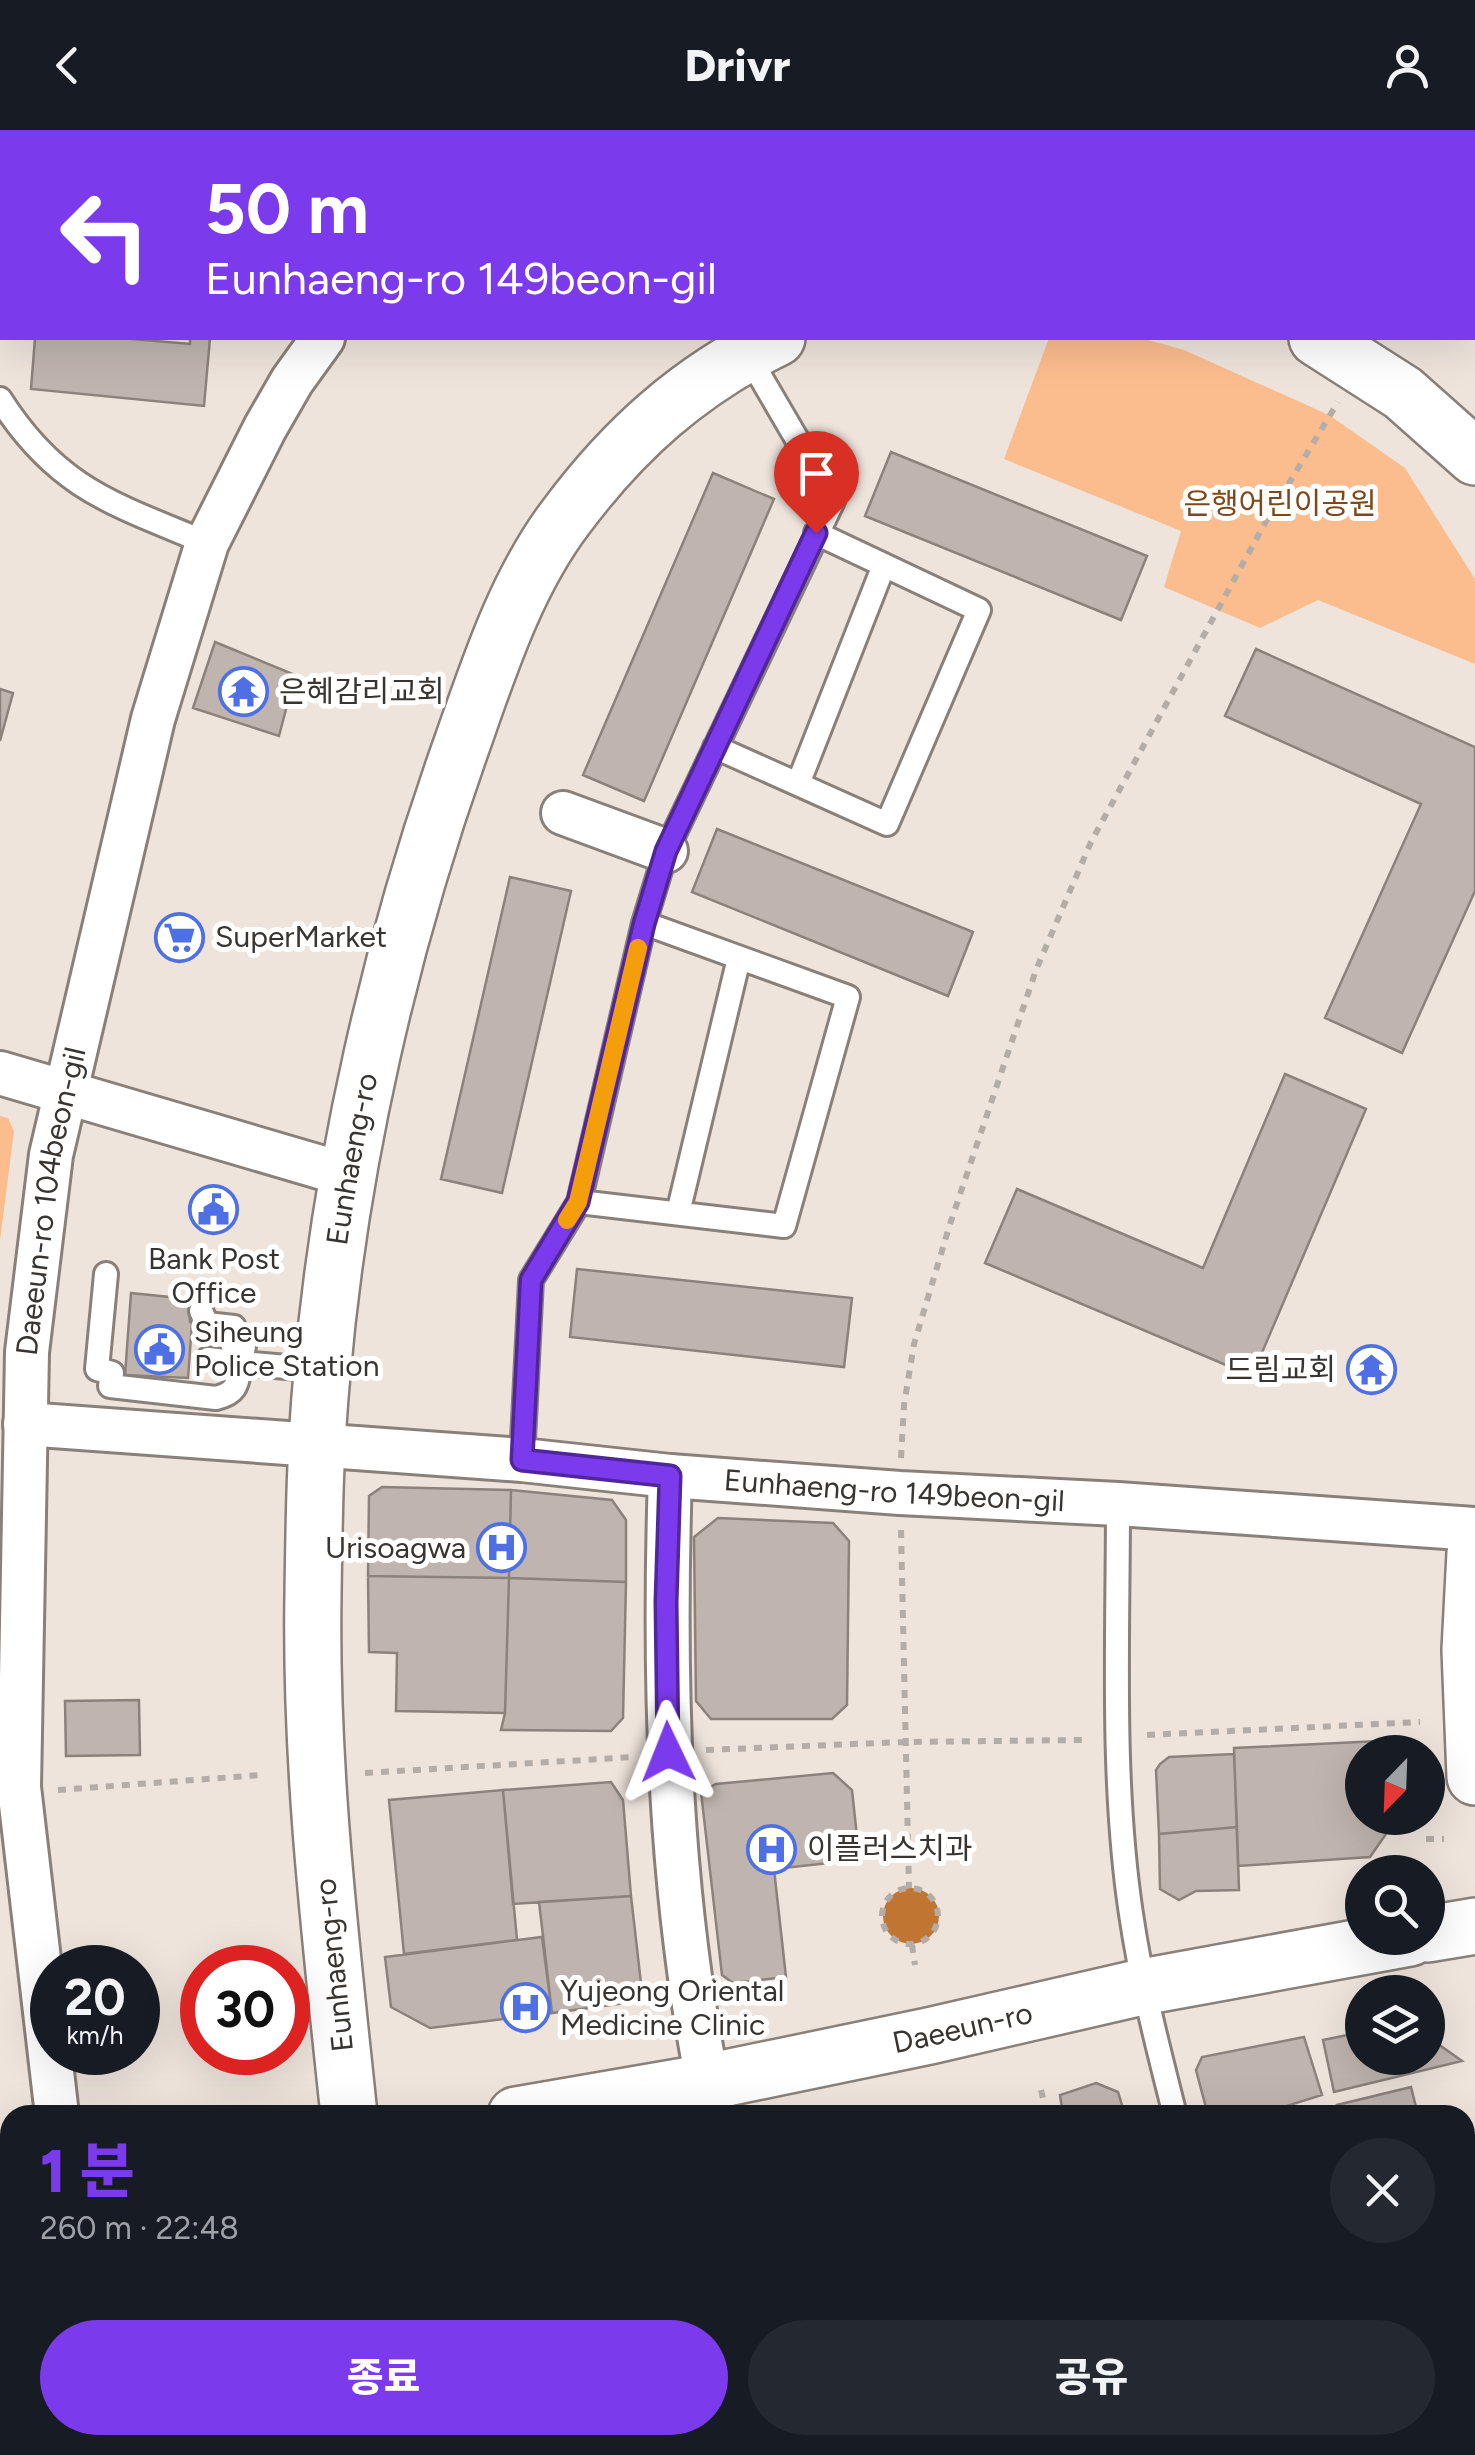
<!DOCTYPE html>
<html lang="ko">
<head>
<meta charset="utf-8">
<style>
  :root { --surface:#171b24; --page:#242831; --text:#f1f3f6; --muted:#9ea1a6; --accent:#7c3aed }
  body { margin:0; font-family:Figtree,"Noto Sans KR",sans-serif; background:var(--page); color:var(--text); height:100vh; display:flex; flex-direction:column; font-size:38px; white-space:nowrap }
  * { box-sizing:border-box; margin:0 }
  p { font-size:32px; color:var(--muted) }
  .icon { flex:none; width:55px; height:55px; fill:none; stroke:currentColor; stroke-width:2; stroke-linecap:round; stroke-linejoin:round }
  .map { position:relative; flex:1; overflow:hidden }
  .details { position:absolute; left:0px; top:1975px; width:1475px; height:350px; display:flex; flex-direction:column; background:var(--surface); border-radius:30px 30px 0 0; box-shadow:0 10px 40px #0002 }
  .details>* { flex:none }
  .hud { position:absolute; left:0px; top:0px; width:1475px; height:210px; box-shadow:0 10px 40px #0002; background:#7c3aed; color:#fff; overflow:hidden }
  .needle { width:65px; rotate:203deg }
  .fabs { position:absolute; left:1345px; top:1605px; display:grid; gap:20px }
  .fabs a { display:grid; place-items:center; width:100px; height:100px; border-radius:50%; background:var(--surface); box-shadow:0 10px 40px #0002; font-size:50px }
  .speed { position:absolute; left:30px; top:1815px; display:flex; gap:20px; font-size:50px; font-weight:700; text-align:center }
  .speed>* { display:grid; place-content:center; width:130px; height:130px; border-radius:50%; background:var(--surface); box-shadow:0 10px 40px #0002; line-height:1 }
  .speed small { font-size:25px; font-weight:400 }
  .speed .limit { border:15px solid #d22; background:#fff; color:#111 }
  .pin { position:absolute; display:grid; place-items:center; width:85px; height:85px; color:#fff; margin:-102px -42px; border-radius:50% 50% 50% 0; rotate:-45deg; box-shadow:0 0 10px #0007 }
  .pin .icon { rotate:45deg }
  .me { position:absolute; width:110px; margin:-55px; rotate:358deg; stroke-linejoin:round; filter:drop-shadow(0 0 8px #0008) }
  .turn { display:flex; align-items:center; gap:35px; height:210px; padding:0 40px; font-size:45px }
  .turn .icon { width:130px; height:130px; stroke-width:2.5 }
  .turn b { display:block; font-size:70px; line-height:85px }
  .round { display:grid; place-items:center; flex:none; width:105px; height:105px; border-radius:52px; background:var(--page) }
  .overview { display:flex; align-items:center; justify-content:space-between; height:170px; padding:0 40px }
  h1 { font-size:60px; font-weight:800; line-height:75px; color:var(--accent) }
  .action { display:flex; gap:20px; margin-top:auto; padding:20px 40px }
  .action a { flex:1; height:115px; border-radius:60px; background:var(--accent); color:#fff; font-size:40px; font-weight:800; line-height:115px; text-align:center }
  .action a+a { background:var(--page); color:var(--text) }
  header { display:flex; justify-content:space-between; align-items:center; height:130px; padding:0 40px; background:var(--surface); font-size:45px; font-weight:800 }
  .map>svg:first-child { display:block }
  .green { fill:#fcbd8e }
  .water { fill:#c17532 }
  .building { fill:#bfb5ae; stroke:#8c827c; stroke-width:2.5 }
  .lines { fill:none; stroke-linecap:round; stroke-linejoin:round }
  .service-casing { stroke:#8a807a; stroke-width:28 }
  .minor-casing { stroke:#8a807a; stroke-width:48 }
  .tertiary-casing { stroke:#8a807a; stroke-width:60 }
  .path { stroke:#b4aca6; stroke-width:6; stroke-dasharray:8 8; stroke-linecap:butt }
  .service { stroke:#fff; stroke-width:22 }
  .minor { stroke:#fff; stroke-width:42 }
  .tertiary { stroke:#fff; stroke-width:55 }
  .route-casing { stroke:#51269a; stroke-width:25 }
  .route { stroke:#7c3aed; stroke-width:18 }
  .slow { stroke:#f59e0b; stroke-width:18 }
  .labels { text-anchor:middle; stroke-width:10; stroke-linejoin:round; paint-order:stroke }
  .park-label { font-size:30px; fill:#7e491a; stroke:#fff }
  .poi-label { font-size:30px; fill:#383431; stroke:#fff; text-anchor:start }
  .street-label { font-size:30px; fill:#383431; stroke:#fff }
</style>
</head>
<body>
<header><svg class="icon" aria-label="back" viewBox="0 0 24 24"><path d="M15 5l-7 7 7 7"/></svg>Drivr<svg class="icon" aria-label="person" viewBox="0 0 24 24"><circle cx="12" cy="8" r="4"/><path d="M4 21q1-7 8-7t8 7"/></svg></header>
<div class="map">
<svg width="1475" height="2325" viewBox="0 0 1475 2325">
  <rect width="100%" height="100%" fill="#eee4dc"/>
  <path class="green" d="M1049,208H1141L1184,220L1329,285L1405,338L1475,449V534L1318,470L1260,498L1164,457L1181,401L1004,329Z
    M0,986L8,988L14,1001L0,1111Z"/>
  <path class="water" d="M883 1786a28 28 0 1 1 56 0a28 28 0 1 1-56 0Z"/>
  <path class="building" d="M851,0H964L960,2Z
    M0,5H2V95H0Z
    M35,208H121L190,214V208H210L204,276L31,259Z
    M891,322L1147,426L1121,490L865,386Z
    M713,343L774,369L644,671L583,645Z
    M215,512L295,545L279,606L193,578Z
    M1256,519L1475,617V761L1402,923L1325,888L1421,674L1225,586Z
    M0,559L13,563L0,611Z
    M717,699L973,802L948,866L692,762Z
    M510,747L571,761L502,1063L441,1049Z
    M1285,944L1366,979L1252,1246L985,1133L1017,1059L1203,1138Z
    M577,1139L852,1168L844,1237L570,1207Z
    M131,1163L189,1169L190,1192L192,1193L188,1248L125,1245Z
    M382,1357L511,1360L509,1448L368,1446L369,1366Z
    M511,1360L612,1370L626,1390V1452L509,1448Z
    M718,1388L833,1393L849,1411L847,1575L832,1589H711L696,1571L694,1407Z
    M368,1446L509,1448L505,1583L396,1581L397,1523L369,1522Z
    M509,1448L626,1452L623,1588L611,1601L501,1600L505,1583Z
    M139,1570L140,1625L66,1626L65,1571Z
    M1380,1611L1389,1622H1362V1688H1392L1393,1694L1370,1727L1238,1736L1234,1618Z
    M1234,1624L1237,1697L1159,1704L1156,1640L1160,1634L1169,1627Z
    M833,1643L852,1660L859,1725L856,1730L774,1739L786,1847L733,1853L722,1845L701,1662L716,1654Z
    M611,1652L623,1670L631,1766L513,1774L503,1660Z
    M503,1660L517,1810L404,1824L389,1670Z
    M1237,1697L1239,1760L1196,1761L1179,1770L1160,1759L1159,1704Z
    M631,1766L642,1862L632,1872L552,1883L539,1772Z
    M542,1807L552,1883L430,1898L391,1877L385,1827Z
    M1362,1902V1928H1428V1907L1462,1931L1334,1962L1323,1910Z
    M1304,1907L1322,1965L1258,1985H1208L1196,1940L1202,1927Z
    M1096,1953L1118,1962L1125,1985H1063L1060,1965Z
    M1411,1957L1418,1985H1340L1337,1975Z
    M1474,2045L1475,2188L1465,2192V2048Z
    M10,2191V2264L2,2267L0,2195Z"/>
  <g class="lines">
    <defs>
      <path id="service" d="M0,269C57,359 114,374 207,413
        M715,617L887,694L979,480L816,403
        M798,654L884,435
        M579,1072L784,1096L848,867L644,793
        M678,1083L739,828
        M106,1144L97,1239L112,1243L110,1256L216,1268C238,1263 237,1253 241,1233L321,1240
        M201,1181L207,1194L234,1197L232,1214L244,1216L241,1233L208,1229
        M522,1330L531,1150L579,1072L644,793L666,721L833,371L746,222
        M1118,1374C1118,1508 1111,1651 1131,1784C1141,1852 1158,1918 1175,1985"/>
      <g id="minor">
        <path d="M514,2L517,0"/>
        <path d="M563,683L666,721"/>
        <path d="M0,943L347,1045"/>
        <path id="s1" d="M25,1294L522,1330L670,1346L900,1363L1118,1374L1475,1399"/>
        <path d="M670,1346C663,1562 669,1773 714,1985"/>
        <path id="s2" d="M57,1985L19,1657L27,1222L51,1025L153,589L207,413L265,298L292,251L323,208"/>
        <path d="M1465,2254L1475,2249"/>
        <path d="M131,2315L134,2325"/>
        <path d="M804,2315L808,2325"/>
        <path d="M1315,2325L1336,2315"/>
      </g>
      <g id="tertiary">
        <path d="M1471,2L1475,0"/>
        <path d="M1317,208L1403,263L1475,327"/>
        <path d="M1475,1423L1470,1520L1475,1647"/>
        <path d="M1428,1804L1475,1796"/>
        <path id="s3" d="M349,1985C331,1812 310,1640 313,1465C314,1392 315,1317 322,1244C340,1034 391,812 462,614C489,537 516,453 566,387C624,309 690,250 777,208"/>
        <path id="s4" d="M516,1985L707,1952L929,1906L1142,1857L1410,1808"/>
        <path d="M0,2085L10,2083"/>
        <path d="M435,2315L438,2325"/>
      </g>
    </defs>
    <use href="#service" class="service-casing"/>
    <use href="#minor" class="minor-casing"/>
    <use href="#tertiary" class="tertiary-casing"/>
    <path class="path" d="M613,0L615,2
      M901,1328L904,1275L914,1214L950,1094L1036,840L1091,712L1265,393L1338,272
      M901,1400L909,1758
      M1147,1605L1420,1592
      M706,1620L904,1612L1083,1610
      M365,1643L634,1627
      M58,1660L261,1645
      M1426,1709H1444
      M882 1786a28 28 0 1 1 56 0a28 28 0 1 1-56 0Z
      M912,1815L915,1835
      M1041,1960L1047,1985
      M946,1983V1985
      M1465,2031L1475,2027
      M0,2141L10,2139
      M1465,2299L1475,2316
      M1045,2315L1049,2325
      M604,2325L631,2315"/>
    <use href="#service" class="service"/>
    <use href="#minor" class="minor"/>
    <use href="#tertiary" class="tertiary"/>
  </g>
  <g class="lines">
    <defs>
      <path id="route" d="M668,1622L666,1472L670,1346L522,1330L531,1150L578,1072L644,794L666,721L816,403"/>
    </defs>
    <use href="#route" class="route-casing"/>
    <use href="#route" class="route"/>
    <path class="slow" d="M567,1090L578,1072L638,818"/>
  </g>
  <defs>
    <symbol id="temple-ring" viewBox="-11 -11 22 22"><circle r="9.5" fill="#fff" stroke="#4f70e5" stroke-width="1.5"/><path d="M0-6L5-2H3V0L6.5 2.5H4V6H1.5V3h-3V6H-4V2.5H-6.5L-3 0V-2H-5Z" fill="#4f70e5"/></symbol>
    <symbol id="supermarket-ring" viewBox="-11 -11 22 22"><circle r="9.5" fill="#fff" stroke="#4f70e5" stroke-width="1.5"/><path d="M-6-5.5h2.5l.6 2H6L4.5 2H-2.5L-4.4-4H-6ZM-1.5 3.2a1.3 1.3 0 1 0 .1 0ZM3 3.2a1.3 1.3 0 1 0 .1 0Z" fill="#4f70e5"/></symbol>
    <symbol id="civic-ring" viewBox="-11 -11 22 22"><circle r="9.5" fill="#fff" stroke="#4f70e5" stroke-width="1.5"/><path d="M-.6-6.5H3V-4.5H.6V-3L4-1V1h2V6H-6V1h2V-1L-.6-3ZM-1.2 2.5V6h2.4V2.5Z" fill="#4f70e5"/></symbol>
    <symbol id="hospital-ring" viewBox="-11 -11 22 22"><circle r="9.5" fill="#fff" stroke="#4f70e5" stroke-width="1.5"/><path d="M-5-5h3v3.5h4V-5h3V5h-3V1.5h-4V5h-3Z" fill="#4f70e5"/></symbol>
  </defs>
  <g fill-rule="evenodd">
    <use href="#temple-ring" x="216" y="534" width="55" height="55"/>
    <use href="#supermarket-ring" x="152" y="780" width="55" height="55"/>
    <use href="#civic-ring" x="186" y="1052" width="55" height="55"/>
    <use href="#civic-ring" x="132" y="1192" width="55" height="55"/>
    <use href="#temple-ring" x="1344" y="1212" width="55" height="55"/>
    <use href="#hospital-ring" x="474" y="1390" width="55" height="55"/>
    <use href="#hospital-ring" x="744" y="1692" width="55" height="55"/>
    <use href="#hospital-ring" x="498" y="1850" width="55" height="55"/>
  </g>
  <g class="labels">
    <g class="park-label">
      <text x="1280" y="384">은행어린이공원</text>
    </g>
    <g class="poi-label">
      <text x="279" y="572">은혜감리교회</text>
      <text x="215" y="817">SuperMarket</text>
      <text x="214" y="1139" text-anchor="middle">Bank Post<tspan x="214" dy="34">Office</tspan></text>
      <text x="194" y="1212">Siheung<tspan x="194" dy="34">Police Station</tspan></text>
      <text x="1336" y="1250" text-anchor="end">드림교회</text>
      <text x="466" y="1428" text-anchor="end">Urisoagwa</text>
      <text x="807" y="1729">이플러스치과</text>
      <text x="560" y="1871">Yujeong Oriental<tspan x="560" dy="34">Medicine Clinic</tspan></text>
    </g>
    <g class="street-label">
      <text dy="10" stroke="none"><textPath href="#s3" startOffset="960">Eunhaeng-ro</textPath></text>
      <text dy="10" stroke="none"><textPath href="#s2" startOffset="918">Daeeun-ro 104beon-gil</textPath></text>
      <text dy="10" stroke="none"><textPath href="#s1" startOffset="872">Eunhaeng-ro 149beon-gil</textPath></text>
      <text transform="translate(334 1835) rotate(-96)" y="10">Eunhaeng-ro</text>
      <text dy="10" stroke="none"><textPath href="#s4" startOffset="455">Daeeun-ro</textPath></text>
    </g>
  </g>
</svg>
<div class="fabs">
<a><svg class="needle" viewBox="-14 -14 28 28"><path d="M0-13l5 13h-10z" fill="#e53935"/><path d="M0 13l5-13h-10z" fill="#9ea1a6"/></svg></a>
<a><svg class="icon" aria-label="search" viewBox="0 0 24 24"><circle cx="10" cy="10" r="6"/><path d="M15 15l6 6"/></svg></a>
<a><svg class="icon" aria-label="layers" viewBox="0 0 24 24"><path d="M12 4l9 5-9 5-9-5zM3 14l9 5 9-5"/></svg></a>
</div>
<div class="speed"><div>20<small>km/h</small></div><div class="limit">30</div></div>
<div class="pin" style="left:816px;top:403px;background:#d93025"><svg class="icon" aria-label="arrive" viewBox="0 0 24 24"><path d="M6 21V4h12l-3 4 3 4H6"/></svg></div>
<svg class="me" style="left:668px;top:1622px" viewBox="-20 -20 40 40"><path d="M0-17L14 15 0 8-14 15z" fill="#7c3aed" stroke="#fff" stroke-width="4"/></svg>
<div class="hud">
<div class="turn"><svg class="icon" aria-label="left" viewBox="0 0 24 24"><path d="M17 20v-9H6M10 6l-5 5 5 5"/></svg><div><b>50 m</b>Eunhaeng-ro 149beon-gil</div></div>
</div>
<section class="details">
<div class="overview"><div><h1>1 분</h1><p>260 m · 22:48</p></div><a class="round"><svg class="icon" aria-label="close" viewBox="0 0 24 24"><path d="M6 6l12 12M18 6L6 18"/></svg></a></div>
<div class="action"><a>종료</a><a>공유</a></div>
</section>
</div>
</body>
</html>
